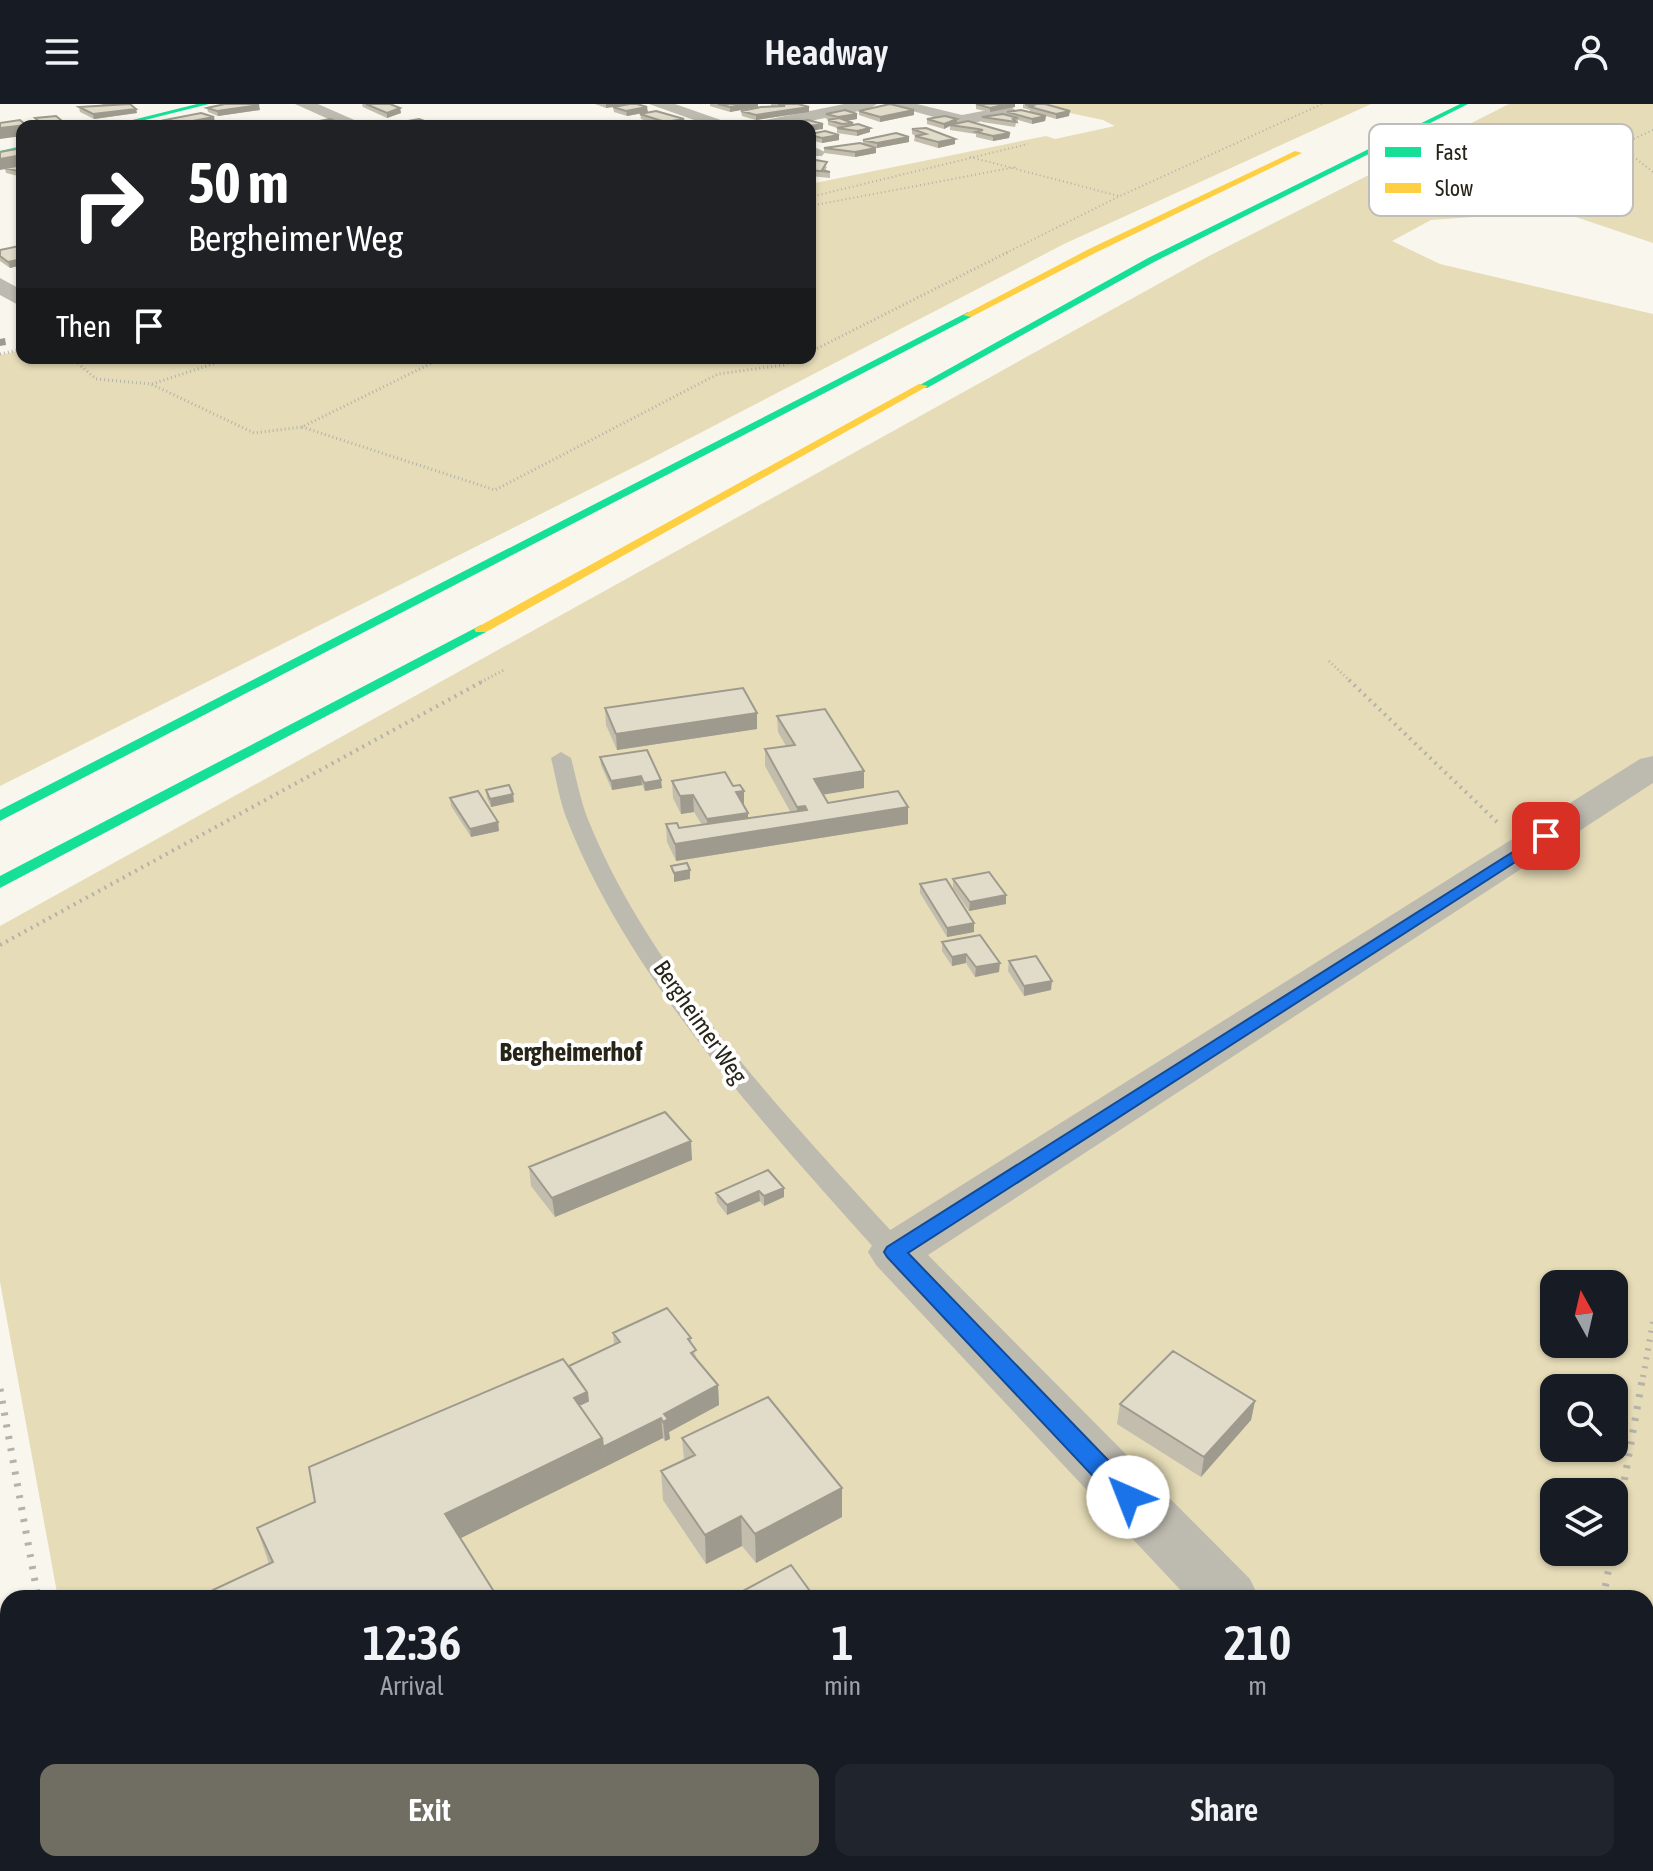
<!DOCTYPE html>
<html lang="en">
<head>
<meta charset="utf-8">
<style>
  :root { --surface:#171b24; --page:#20242c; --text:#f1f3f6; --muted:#9ea1a6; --accent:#706e63 }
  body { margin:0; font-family:"Asap Condensed",sans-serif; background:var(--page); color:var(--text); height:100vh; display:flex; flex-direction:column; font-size:30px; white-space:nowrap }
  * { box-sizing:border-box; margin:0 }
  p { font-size:26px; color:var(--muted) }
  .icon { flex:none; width:44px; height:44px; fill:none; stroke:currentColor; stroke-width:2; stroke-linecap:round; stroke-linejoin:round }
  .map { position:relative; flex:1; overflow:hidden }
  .panel { position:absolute; left:0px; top:1486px; width:1654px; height:282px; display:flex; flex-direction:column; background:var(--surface); border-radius:24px 24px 0 0; box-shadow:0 2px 6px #0004 }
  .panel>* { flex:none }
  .hud { position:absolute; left:16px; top:16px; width:800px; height:244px; border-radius:16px; box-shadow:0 2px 6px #0004; background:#202124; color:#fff; overflow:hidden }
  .needle { width:52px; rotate:352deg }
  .buttons { position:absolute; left:1540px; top:1166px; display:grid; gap:16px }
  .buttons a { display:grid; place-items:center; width:88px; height:88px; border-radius:16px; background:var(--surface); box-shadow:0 2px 6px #0004; font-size:40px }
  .pin { position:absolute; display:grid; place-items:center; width:68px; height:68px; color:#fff; margin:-34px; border-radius:16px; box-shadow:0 4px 12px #0006 }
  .me { position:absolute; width:88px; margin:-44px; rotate:316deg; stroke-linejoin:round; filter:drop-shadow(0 0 6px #0008) }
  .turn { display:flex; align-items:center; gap:28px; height:168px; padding:0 40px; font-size:36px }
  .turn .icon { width:104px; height:104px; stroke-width:2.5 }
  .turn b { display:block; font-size:56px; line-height:68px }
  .then { display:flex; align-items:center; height:76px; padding:0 40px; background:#0003; gap:16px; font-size:30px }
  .eta { display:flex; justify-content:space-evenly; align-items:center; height:136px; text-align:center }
  .eta b { font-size:48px; font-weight:600; line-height:56px }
  .cta { display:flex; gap:16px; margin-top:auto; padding:16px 40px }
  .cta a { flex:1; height:92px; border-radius:16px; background:var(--accent); color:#fff; font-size:32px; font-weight:600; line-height:92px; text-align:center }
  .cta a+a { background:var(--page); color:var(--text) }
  header { display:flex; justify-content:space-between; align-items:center; height:104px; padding:0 40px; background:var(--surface); font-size:36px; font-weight:600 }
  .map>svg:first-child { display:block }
  .green { fill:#e6dcb8; fill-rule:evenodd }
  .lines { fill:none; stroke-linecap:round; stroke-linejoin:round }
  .path-far4 { stroke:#b4b2a9; stroke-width:2; stroke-dasharray:1 3; stroke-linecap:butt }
  .path-far3 { stroke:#b4b2a9; stroke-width:3; stroke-dasharray:1 3; stroke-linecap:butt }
  .path-far2 { stroke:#b4b2a9; stroke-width:4; stroke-dasharray:2 5; stroke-linecap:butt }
  .path-far1 { stroke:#b4b2a9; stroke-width:6; stroke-dasharray:2 7; stroke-linecap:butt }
  .path { stroke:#b4b2a9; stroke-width:7; stroke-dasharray:3 9; stroke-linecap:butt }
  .lane { fill:#bdbab0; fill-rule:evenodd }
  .street { fill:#bdbab0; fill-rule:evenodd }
  .fast { fill:#16e098; fill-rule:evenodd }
  .slow { fill:#ffcf43; fill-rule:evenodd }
  .wall { fill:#c2bdad }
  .shaded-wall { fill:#9e9a8d }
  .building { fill:#e1dcc9; stroke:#9e9a8d; stroke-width:2 }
  .route { fill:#1a73e8; stroke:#114b97; stroke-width:2 }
  .labels { text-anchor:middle; stroke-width:8; stroke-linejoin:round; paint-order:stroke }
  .street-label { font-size:24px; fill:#272418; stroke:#fff }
  .neighbourhood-label { font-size:26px; font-weight:bold; fill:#272418; stroke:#fff }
  .key { fill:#fff; stroke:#bebdba; stroke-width:2 }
  .key-label { font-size:22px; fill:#272418 }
</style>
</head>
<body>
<header><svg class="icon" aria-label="menu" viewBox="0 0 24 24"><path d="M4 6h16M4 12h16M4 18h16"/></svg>Headway<svg class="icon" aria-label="person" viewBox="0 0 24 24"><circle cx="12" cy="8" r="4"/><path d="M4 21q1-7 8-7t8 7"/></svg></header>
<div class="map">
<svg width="1653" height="1767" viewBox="0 0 1653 1767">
  <rect width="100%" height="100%" fill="#f9f6ed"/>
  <path class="green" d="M1027,0H1371L1064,140L648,356L0,682V251L22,246V254H810V80L1046,32L1055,35L1115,22L1103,16Z
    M1509,0H1653V139L1558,107L1431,116L1392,137L1440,160L1653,210V1767H101L100,1760H1646V1494H58L0,1178V822L1207,153ZM1554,1180H1614V1240H1554ZM1554,1284H1614V1344H1554ZM1554,1388H1614V1448H1554Z"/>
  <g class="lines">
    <path class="path-far4" d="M1653,26L1627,38L1624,45L1653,68
      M970,53L1119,92
      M810,93L1028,40
      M810,102L1016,63
      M1006,149L1120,92L1322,0"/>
    <path class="path-far3" d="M810,248L1010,147
      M0,250L22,245
      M72,254L96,275L151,280L254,329L302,323L442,254
      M152,280L231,254
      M302,323L495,386L718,270L784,261L798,254
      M1329,557L1351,578
      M481,578L504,566"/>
    <path class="path-far2" d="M1349,576L1498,719
      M0,841L485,576"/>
    <path class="path-far1" d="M1643,1273L1653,1218"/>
    <path class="path" d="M0,1285L38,1494
      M1614,1435L1643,1271
      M1603,1494L1612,1448
      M1646,1701L1653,1699
      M87,1760L88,1767"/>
    <path class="lane" d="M561,648L571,654C576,673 580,694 587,713C650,872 790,1016 904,1141L908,1148L904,1155L894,1158L884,1155C769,1026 629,876 566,713C559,694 556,674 551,654Z"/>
    <path class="street" d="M295,0H318L368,22H344Z
      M649,0H675L738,22H711Z
      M844,0H877L869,5L786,22H752L761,17Z
      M888,0H917L962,11L1009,2L1017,7L1015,11L962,21Z
      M810,41L825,48L822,52H810Z
      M0,174L22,186V203L0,191Z
      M1653,652V679L928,1151L1250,1475L1259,1494H1188L876,1161L868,1148L876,1135L1640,655Z
      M1443,1760H1519L1522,1767H1446Z"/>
    <path class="fast" d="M197,0H209L121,22H108Z
      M1460,0H1468L1154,158L927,284L918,282L1148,154Z
      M22,42V46L0,51V47Z
      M968,208L973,211L971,213L0,717V706Z
      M481,521L488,525L486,528L0,784V772Z"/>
    <path class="slow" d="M1295,47L1302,49L1095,149L971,213L963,211L1089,145Z
      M919,280L928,282L486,528H476L474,525Z"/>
  </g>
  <path class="wall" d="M101,0H130L136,5L137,9L94,15L80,8L79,3L105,2Z
    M362,0H390L400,4L401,9L387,14L363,3Z
    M595,0H624L648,8L627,12L614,8L613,3L606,4Z
    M710,0H758V3L730,8L710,2Z
    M771,0H798L809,8L756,16L742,12L741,7L771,3Z
    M976,0L1015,3L990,8L976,5Z
    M1023,0L1069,12L1056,15L1046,12L1045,17L1032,20L1018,16V19H1016L1015,23L982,18V13L1007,11V8H1030V6L1023,4Z
    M207,4L260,6L218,12L208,8Z
    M914,6V11L880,18L859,11V7Z
    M640,10L684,15L685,19L683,20L691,22H662L641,15Z
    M826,10H857V15L846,17L852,21L870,24V28L857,32L837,29V24L828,21V16H831L826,15Z
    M927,15L1010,29L1009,34L993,37L976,33V30L950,26V22L944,25L927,20Z
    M165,16L215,18L193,22H170L166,20Z
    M912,25L955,35V40L938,44L914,37L915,32H916L912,30Z
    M810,30L839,31V36L822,39L810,36Z
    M909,33V38L876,44V49L855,53L824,49V44L863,40V36Z
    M810,55L827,63L825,67L830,68V74L810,72Z
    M19,62L22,63V73L6,69L5,65L0,66Z
    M22,144V161L10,164L0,157V146Z
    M605,604L757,609V625L617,646L606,621Z
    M777,612L864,667V684L823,690L828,699L908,703V720L676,757L667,738L666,720L679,724L702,721L694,708L681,710L673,694L672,677L733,682L744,687V703L748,709V715L791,709L765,662V645L786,642L778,628Z
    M647,646L662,684L645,687L642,681L612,686L601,661L600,653Z
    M486,686L514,698L491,703L487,694Z
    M450,694L498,718L499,727L471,733L451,702Z
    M953,775L1006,791V800L969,807L953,784Z
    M920,780L974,819V828L947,833L920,789Z
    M980,831L999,868L975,873L966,859L952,862L942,847V838Z
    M1009,857L1051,886L1024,892L1008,867Z
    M692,1056L555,1113L531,1082L529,1063Z
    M768,1066L784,1093L764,1102L760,1097L727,1111L717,1098L716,1089Z
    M613,1229L691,1234V1240L697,1255L718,1281L719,1301L669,1328L670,1335L665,1337L663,1334L460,1434L498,1494H216L213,1486L269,1460L257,1424L315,1398L569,1262L614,1240Z
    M1255,1297L1251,1316L1201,1373L1117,1320L1120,1300Z
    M682,1334L842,1413L756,1459L742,1442L706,1460L663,1396L661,1367L684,1356Z
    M341,1760H394L381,1767H344Z"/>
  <path class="shaded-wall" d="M606,0H624V1L606,4Z
    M748,0H758V3L730,8V3Z
    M1008,0H1015V3L990,8V4Z
    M259,1L260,6L218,12L217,7Z
    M647,3L648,8L627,12L626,7Z
    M809,3V8L756,16V11Z
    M400,4L401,9L387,14V9Z
    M136,5L137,9L94,15L93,10Z
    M914,6V11L880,18V13Z
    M1070,7L1069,12L1056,15V10Z
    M857,10V15L838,18V13Z
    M1046,12L1045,17L1032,20V15Z
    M214,13L215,18L193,22H178L177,20Z
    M684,15L685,19L665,22V18Z
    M957,15V20L950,21V22L944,25V20Z
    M62,17L63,22H41V19Z
    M340,19V22H320Z
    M823,20V25L810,27V22Z
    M26,21L22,22V32L0,35V24Z
    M870,24V28L857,32V27Z
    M1010,29L1009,34L993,37V32Z
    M839,31V36L822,39V34Z
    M909,33V38L877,44V39Z
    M955,35V40L938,44V38Z
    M876,44V49L855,53V48Z
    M22,51V62L0,66V55Z
    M22,155V161L10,164L8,158Z
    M5,234L6,241L0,242V235Z
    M757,609V625L617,646L616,630Z
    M864,667V684L815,692L814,675Z
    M641,672L642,681L612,686L611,677Z
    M661,676L662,684L645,687L644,679Z
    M744,687V704L736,688Z
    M513,690L514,698L491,703L490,695Z
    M693,691L694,708L681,710L680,692Z
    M805,702V719L908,703V720L676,757L675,740L797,721V703Z
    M748,709V726L708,732L707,715Z
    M498,718L499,727L471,733L470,725Z
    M690,766V775L674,778V769Z
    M1006,791V800L969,807L970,798Z
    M974,819V828L947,833V824Z
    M966,850V859L952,862V853Z
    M1000,859L999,868L975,873L976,863Z
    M1052,877L1051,886L1024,892V882Z
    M691,1037L692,1056L555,1113L552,1094Z
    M784,1084V1093L764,1102V1092Z
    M759,1087L760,1097L727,1111V1101Z
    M718,1281L719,1301L669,1328L670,1335L665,1337L663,1318L664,1310Z
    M587,1288L590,1317L574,1294Z
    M1255,1297L1251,1316L1201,1373L1204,1353Z
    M661,1314L663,1334L605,1363L603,1343Z
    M602,1334L605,1363L451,1439L445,1410Z
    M842,1384V1413L756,1459L755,1430Z
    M741,1412L742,1442L706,1460L705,1431Z
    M345,1760H394L381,1767H347Z"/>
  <path class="building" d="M130,0L136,5L93,10L79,3Z
    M225,0H255L259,1L217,7L207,4Z
    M366,0H390L400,4L387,9Z
    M630,0H637L647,3L626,7L613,3Z
    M718,0H748L730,3Z
    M778,0H798L809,3L756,11L741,7L761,3L785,2Z
    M890,0L914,6L880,13L859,7Z
    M976,0H1008L990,4Z
    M1025,0H1045L1070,7L1056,10L1030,3L1033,2Z
    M845,6L857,10L838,13L826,10Z
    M1021,6L1046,12L1032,15L1007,8Z
    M656,7L684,15L665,18L640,10Z
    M201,9L214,13L177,20L165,16Z
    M1003,10L1018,14L1013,15L1016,18L982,13Z
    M56,12L62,17L41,19L35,14Z
    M945,12L957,15L944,20L927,15Z
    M839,14L853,19L842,20L828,16Z
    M330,15L340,19L316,22L308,19Z
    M419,15L437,22H413L402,18Z
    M20,16L26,21L0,24V19Z
    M808,16L823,20L810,22H777Z
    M968,17L1010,29L993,32L976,28L983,26L978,25L950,21Z
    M149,19L156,22H134Z
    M683,20L691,22H669Z
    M858,20L870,24L857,27L837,24Z
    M926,24L955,35L938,38L915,32L926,30L912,25Z
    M825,27L839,31L822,34L810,31V30Z
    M896,29L909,33L877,39L863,36Z
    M860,39L876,44L855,48L824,44Z
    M22,44V51L0,55V48Z
    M810,55L827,58L822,66L830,68L810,66Z
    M17,62L22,63V68L5,64Z
    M19,142L22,144V155L8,158L0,152V146Z
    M743,584L757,609L616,630L605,604Z
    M825,605L864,667L814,675L828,699L898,687L908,703L675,740L666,720L677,719L679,724L807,706L805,702L797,703L765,645L795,641L777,612Z
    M647,646L661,676L644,679L641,672L611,677L600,653Z
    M725,668L733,682L740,681L744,687L736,688L748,709L707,715L693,691L680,692L672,677Z
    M509,681L513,690L490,695L486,686Z
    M478,687L498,718L470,725L450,694Z
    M687,759L690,766L674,769L671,762Z
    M989,768L1006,791L970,798L953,775Z
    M946,775L974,819L947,824L920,780Z
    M980,831L1000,859L976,863L966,850L952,853L942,838Z
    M1036,852L1052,877L1024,882L1009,857Z
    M665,1008L691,1037L552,1094L529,1063Z
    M768,1066L784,1084L764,1092L759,1087L727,1101L716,1089Z
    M667,1204L691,1234L688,1235L696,1246L691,1249L718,1281L664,1310L668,1315L663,1318L661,1314L603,1343L602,1334L579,1301L588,1297L587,1288L569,1262L620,1238L613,1229Z
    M1173,1247L1255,1297L1204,1353L1120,1300Z
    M563,1255L587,1288L574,1294L602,1334L445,1410L498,1494H217L213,1486L273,1458L257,1424L315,1398L309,1363Z
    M768,1293L842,1384L755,1430L741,1412L705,1431L661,1367L695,1351L682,1334Z
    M791,1461L815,1494H730Z"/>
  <path class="route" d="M1546,727L1554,732L1551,735L908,1149L1137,1386L1140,1393L1137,1400L1128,1403L1119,1400L887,1153L884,1148L887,1143Z"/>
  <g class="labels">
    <g class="street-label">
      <text transform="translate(700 918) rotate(55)" y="8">Bergheimer Weg</text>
    </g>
    <g class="neighbourhood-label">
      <text x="571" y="957">Bergheimerhof</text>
    </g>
  </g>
  <rect x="1369" y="20" width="264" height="92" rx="12" class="key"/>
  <rect x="1385" y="43" width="36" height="10" fill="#16e098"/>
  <rect x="1385" y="79" width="36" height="10" fill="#ffcf43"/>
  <g class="key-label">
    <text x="1435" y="56">Fast</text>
    <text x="1435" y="92">Slow</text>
  </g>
</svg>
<div class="buttons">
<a><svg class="needle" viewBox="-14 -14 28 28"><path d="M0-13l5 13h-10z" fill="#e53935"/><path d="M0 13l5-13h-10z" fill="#9ea1a6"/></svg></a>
<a><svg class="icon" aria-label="search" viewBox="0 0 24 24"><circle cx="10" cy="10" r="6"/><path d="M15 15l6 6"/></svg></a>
<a><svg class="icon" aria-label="layers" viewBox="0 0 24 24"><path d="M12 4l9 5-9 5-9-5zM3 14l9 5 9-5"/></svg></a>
</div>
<div class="pin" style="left:1546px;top:732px;background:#d93025"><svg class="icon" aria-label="arrive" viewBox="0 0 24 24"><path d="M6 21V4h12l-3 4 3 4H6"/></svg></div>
<svg class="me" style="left:1128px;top:1393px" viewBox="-20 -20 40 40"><circle r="19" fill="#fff"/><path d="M0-13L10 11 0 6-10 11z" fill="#1a73e8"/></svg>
<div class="hud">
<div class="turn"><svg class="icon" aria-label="right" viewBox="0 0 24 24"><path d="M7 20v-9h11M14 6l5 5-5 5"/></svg><div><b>50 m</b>Bergheimer Weg</div></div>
<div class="then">Then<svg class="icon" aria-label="arrive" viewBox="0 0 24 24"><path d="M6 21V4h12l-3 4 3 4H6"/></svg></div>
</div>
<section class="panel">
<div class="eta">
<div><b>12:36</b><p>Arrival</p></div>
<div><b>1</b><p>min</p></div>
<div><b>210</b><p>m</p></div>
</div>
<div class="cta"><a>Exit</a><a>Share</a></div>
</section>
</div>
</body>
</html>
